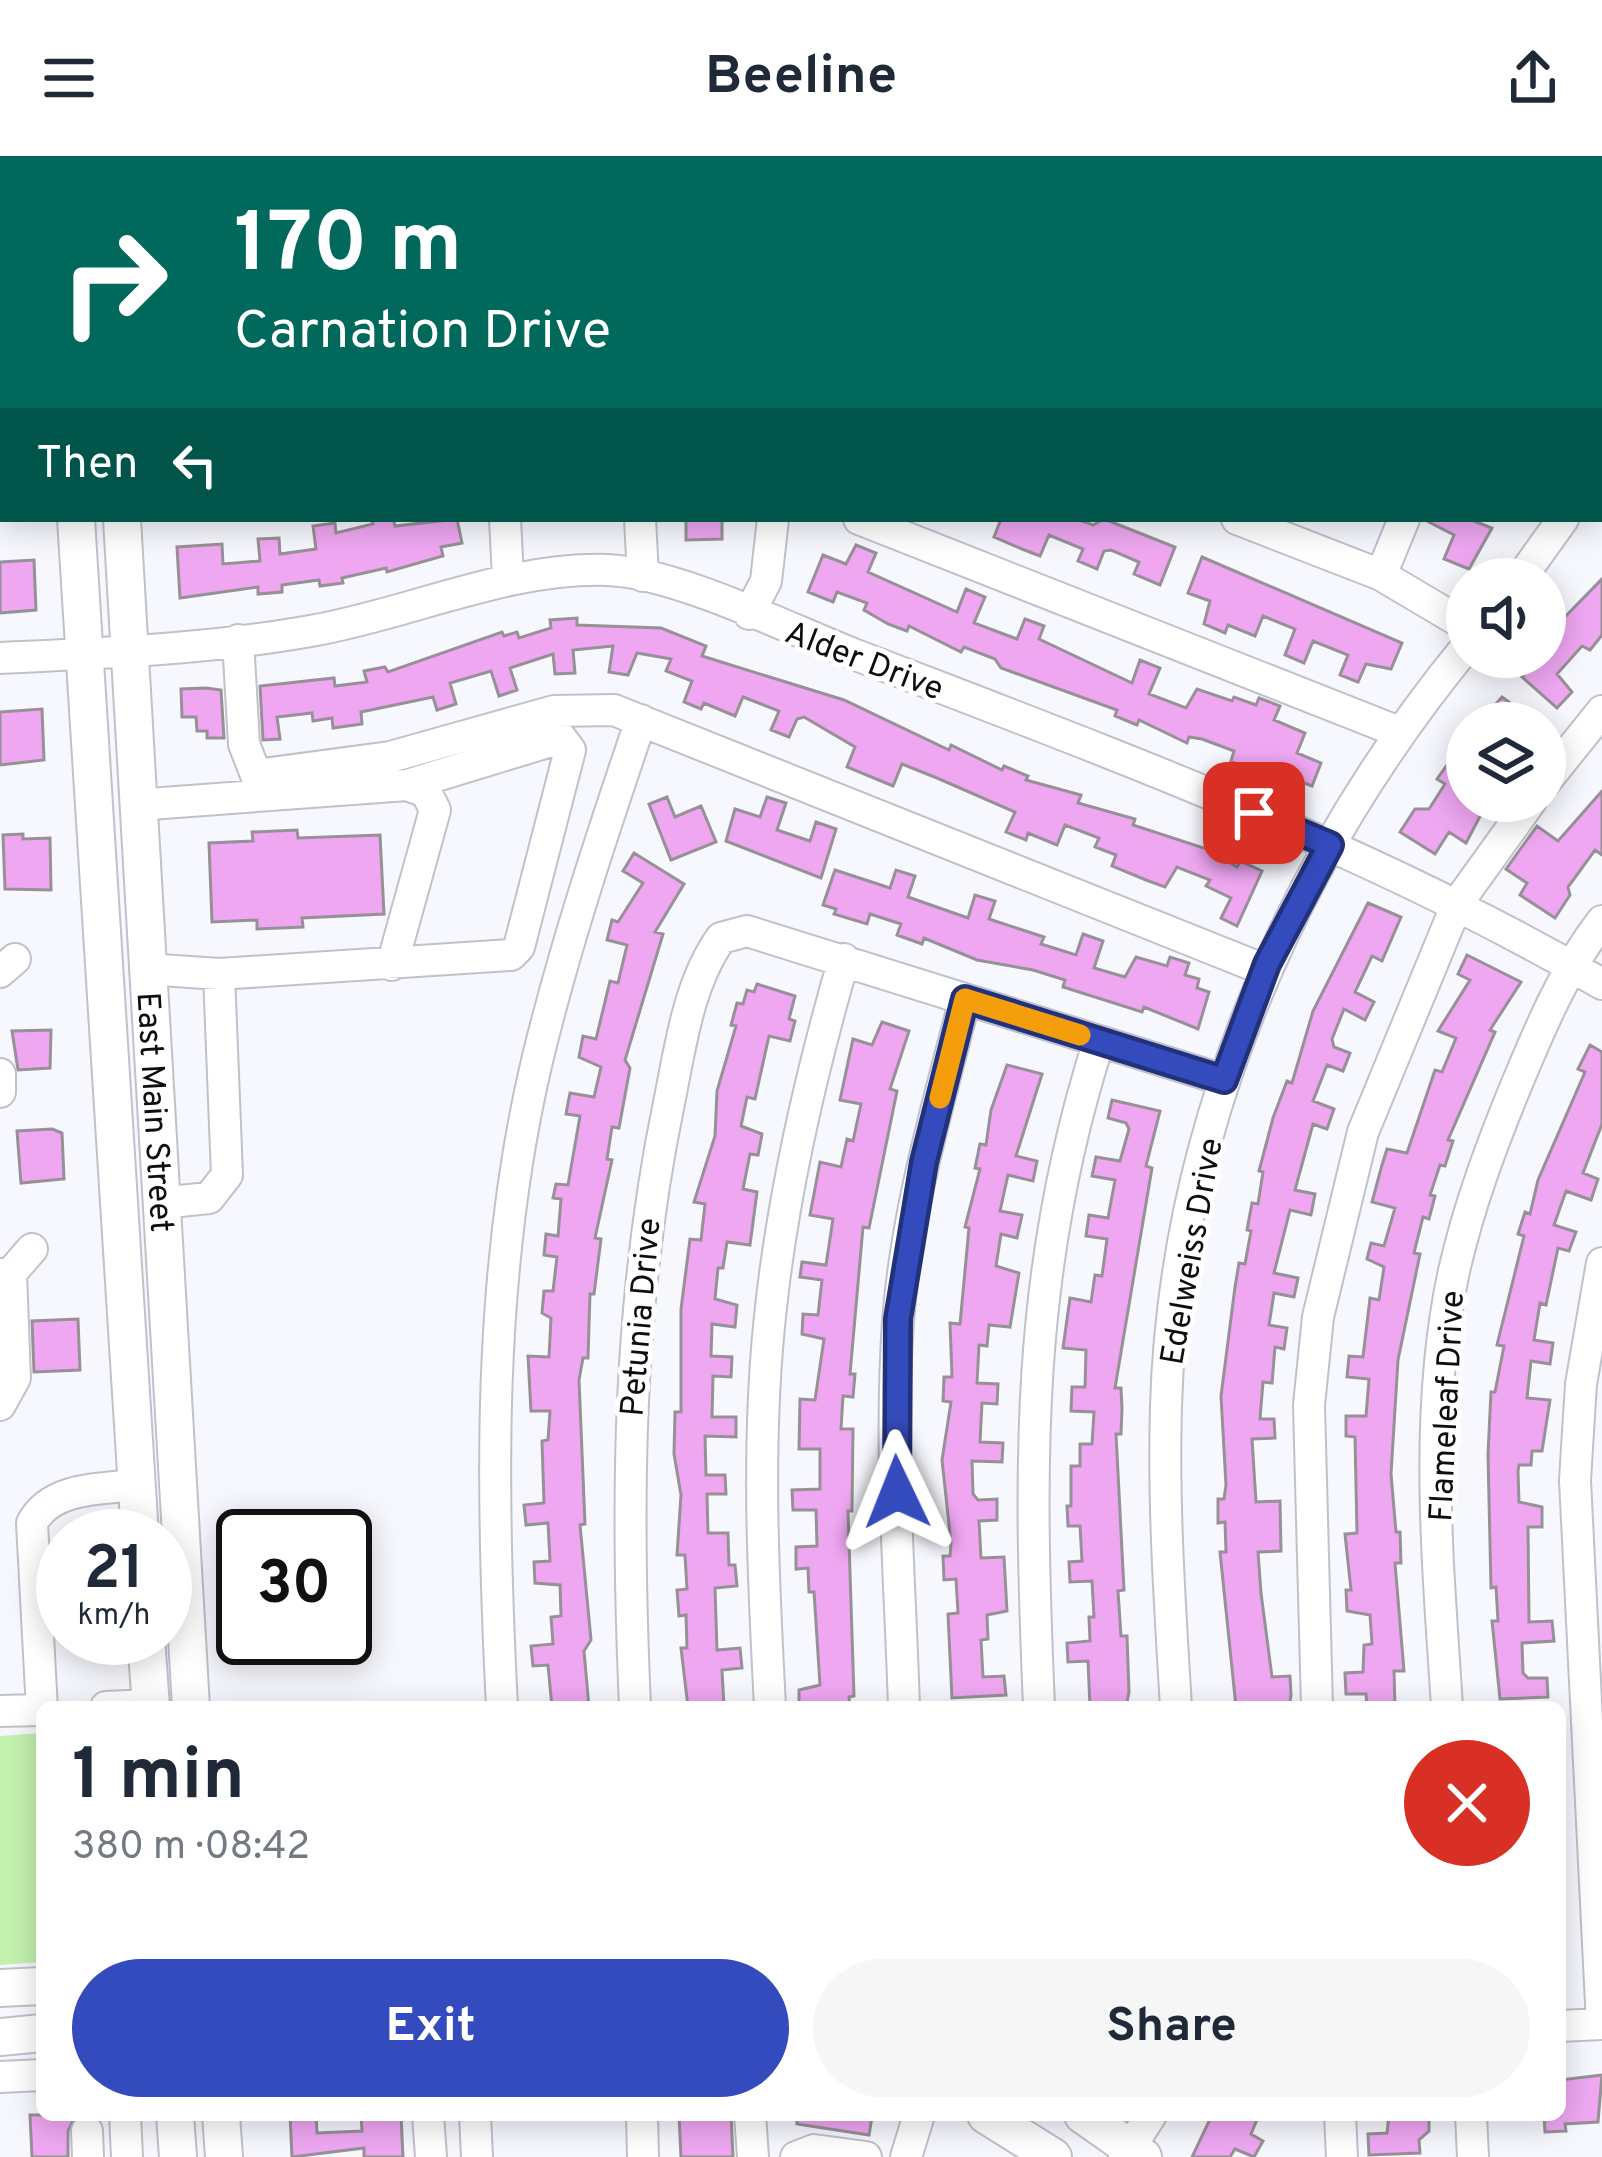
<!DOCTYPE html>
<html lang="en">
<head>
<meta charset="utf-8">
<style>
  :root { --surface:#fff; --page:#f6f6f7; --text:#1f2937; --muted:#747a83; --accent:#344bbd }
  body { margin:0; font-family:Overpass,sans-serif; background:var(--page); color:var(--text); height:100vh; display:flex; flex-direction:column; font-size:45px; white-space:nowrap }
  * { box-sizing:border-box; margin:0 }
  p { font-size:39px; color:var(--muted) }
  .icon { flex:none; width:66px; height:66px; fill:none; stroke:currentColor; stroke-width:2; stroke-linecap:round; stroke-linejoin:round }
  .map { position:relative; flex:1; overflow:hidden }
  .panel { position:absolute; left:36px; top:1545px; width:1530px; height:420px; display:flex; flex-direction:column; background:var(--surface); border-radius:18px; box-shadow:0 6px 30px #0003 }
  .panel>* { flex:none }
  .top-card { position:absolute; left:0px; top:0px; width:1602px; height:366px; box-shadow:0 6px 30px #0003; background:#00695c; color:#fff; overflow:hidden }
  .controls { position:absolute; left:1446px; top:402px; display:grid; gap:24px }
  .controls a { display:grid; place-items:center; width:120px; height:120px; border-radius:50%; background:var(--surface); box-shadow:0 6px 30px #0003; font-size:60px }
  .speed { position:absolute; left:36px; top:1353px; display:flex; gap:24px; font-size:60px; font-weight:700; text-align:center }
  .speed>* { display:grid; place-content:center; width:156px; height:156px; border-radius:50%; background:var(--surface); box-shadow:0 6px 30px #0003; line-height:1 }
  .speed small { font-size:30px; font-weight:400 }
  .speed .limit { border:6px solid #111; border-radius:18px; background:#fff; color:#111 }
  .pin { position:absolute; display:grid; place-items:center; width:102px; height:102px; color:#fff; margin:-51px; border-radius:24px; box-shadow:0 6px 18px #0006 }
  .me { position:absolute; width:132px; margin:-66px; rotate:358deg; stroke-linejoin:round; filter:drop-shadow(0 0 9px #0008) }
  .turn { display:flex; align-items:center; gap:42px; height:252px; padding:0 36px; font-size:54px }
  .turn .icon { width:156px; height:156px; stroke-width:2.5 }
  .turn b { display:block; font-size:84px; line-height:102px }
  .then { display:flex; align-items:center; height:114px; padding:0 36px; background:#0003; gap:24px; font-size:45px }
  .round { display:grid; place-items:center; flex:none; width:126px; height:126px; border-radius:63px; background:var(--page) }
  .head { display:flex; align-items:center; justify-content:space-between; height:204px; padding:0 36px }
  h1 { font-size:72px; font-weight:700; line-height:90px }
  .action { display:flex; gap:24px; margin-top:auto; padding:24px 36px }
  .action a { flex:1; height:138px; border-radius:72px; background:var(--accent); color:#fff; font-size:48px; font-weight:700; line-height:138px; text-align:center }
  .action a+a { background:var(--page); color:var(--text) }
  header { display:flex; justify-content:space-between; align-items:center; height:156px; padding:0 36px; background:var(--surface); font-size:54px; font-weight:700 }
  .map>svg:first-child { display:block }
  .green { fill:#c3f1ae }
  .building { fill:#efa7f2; stroke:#979097; stroke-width:3 }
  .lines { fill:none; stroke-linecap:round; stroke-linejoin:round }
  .minor-casing { stroke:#c0c1cb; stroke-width:34 }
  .major-casing { stroke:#c0c1cb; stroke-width:40 }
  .minor { stroke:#fff; stroke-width:30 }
  .major { stroke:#fff; stroke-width:36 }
  .route-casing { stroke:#22317b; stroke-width:30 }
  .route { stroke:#344bbd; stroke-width:21 }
  .slow { stroke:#f59e0b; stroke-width:21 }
  .labels { text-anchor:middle; stroke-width:10; stroke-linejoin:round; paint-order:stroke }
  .street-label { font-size:33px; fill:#0e0e11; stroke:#fff }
</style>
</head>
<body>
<header><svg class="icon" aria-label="menu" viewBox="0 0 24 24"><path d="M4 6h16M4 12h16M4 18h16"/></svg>Beeline<svg class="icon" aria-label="share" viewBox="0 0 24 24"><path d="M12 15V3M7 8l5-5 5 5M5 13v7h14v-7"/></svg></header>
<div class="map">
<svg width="1602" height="2001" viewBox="0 0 1602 2001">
  <rect width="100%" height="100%" fill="#f7f8fe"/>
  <path class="green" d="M42,1577V1806L0,1809V1580Z"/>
  <path class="building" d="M372,363H393L395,370L457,363L462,387L441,391L443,400L387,416L386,412L342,422L343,427L320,430L319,424L282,429V436L258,438V431L180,442L177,391L222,388L223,408L260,405L258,383L279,382L280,398L316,393L313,370L335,367L336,377L373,368Z
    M686,363H722V383L686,384Z
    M1001,363H1077L1093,369L1104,363L1175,391L1160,429L1134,418L1139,406L1111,394L1104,395L1097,413L1078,405L1083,393L1049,379L1040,400L1022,393L994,381Z
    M1423,363H1469L1492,372L1469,413L1444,403L1454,379Z
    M856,389L876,397L868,416L957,456L966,433L985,441L974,467L1017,483L1025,463L1044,470L1039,483L1132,527L1140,504L1160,512L1149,538L1186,552L1197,533L1232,545L1234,541L1256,549L1259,542L1280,550L1274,564L1305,577L1297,597L1321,607L1312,630L1289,621L1286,629L1231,605L1234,595L1202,583L1189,581L1187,587L1139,564L1137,569L1115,560L1117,554L1001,512L995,503L964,491L961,496L909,470L907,475L888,468L864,454L867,447L837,436L833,446L808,436L823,399L846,408Z
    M1202,401L1402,487L1391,513L1366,508L1358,526L1340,519L1348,499L1313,485L1304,507L1285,499L1295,473L1263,460L1255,480L1228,469L1225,477L1204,468L1210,445L1188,437Z
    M34,404L36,454L0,457V406Z
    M1602,423V479L1590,494L1582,490L1557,518L1572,536L1557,552L1522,521L1530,513L1517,501H1545V489L1561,471L1558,468Z
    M577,462V469L661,472L706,490L702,500L844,544L949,594L951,589L1002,614L1004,610L1028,620L1026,624L1081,639L1078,647L1135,663L1133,669L1207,693L1237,711L1240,705L1262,715L1237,770L1221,762L1231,742L1206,730L1210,724L1177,711L1165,731L1146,724L1112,710L1116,699L1095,691L1099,682L1065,669L1057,689L1028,677L1026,684L1006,676L1015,656L937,622L902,608L893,630L847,611L855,591L804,561L797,563L789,581L771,574L779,555L743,541L735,560L704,547L701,553L684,546L692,525L666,515L671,503L637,497L628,519L609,516L613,490L573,494L575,517L555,518L553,498L510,512L517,534L499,540L491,515L450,527L456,548L437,554L433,541L361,556L362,568L333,572L332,562L313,565L312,557L277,561L280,583L263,584L260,530L334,522L335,530L367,526L364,515L385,511L388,516L502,476L504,480L517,476L519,482L551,472L550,464Z
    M206,532L221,534L224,582H207V575H197L196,561H182L181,533Z
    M1502,541L1538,567H1479Z
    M42,553L44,604L0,609V556Z
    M1467,581V645H1488L1466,687L1449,676L1435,698L1400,676L1415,653H1429L1445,628L1437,623Z
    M1602,635V699L1595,694L1568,731L1570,739L1555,762L1520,739L1527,727L1506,713L1537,670L1558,685Z
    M667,641L675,661L701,650L716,686L671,704L649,648Z
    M767,641L786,647L777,674L810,685L816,666L836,673L821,722L726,685L735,653L760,661Z
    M297,674L298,682L380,679L384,758L302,762L303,771L257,773V764L212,766L209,687L253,685L252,676Z
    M23,678V683L50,682L51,734L5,733L3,679Z
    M634,697L684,728L655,776L663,778L625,904L630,912L619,972L612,971L607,1003L612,1004L595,1082L601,1083L594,1138H590L588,1202H583L579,1224L585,1368L580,1369L591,1484L584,1495L589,1551H552L548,1509L533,1510L531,1490L553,1488L551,1461L561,1460L560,1429L535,1427L534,1406L550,1405L548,1367L526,1369L524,1349L544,1347L542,1285L548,1284L550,1255H531L528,1200L549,1201L551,1162L542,1157L544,1135H553L557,1101L544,1099L546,1078L558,1080L561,1043L553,1042L556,1028L568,1029L580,960L566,958L570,937L594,941L601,911L579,901L583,880L596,883L610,825L618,827L627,789L607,784L612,764L618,766L643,727L623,715Z
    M835,714L890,732L896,714L915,720L908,741L968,762L975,739L995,745L989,763L1044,781L1041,788L1076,799L1083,778L1103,785L1094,812L1125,821L1136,801L1167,810L1170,801L1189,807L1185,819L1199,823L1197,832L1209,836L1198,873L1144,851L1142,856L1063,831L1065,824L1033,814L977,804L924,782L922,788L897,779L901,768L870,758L867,768L834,758L836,753L823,749Z
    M1368,747L1401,761L1382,805L1372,800L1355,836L1374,846L1365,864L1344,853L1332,883L1334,891L1350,897L1343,915L1327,909L1313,945L1334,953L1327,973L1313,968L1295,1034L1315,1038L1311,1059L1290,1054L1274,1117L1298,1122L1294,1141L1274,1137L1269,1169L1287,1172L1284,1193L1275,1191L1272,1227L1263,1226L1260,1263H1274L1275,1282L1252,1283L1256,1346L1280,1345L1281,1395L1258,1396L1261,1437L1272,1521L1290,1520L1291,1539L1289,1551H1236L1220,1396H1226L1225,1366L1218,1367V1343H1224L1226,1329L1221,1240L1235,1131L1239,1107L1245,1108L1251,1075L1247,1074L1252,1047L1258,1048L1263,1016L1259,1015L1273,962L1287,925L1292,927L1313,855Z
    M1467,799L1521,826L1490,874L1495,876L1448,984L1453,985L1445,1010L1440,1009L1430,1039L1435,1040L1429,1063L1423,1061L1414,1097L1420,1098L1398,1204L1391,1318L1396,1376H1400L1401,1407H1395L1404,1515H1394L1395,1551H1367L1366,1538H1346L1345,1517L1363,1516L1364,1489L1372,1488L1370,1459L1347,1455L1346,1434H1351L1345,1378L1357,1377L1355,1281L1346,1280V1260H1366L1369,1223L1347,1221L1349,1200L1363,1201L1370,1142L1379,1144L1384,1111L1367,1103L1371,1087L1384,1090L1395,1052L1372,1046L1382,1009L1387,993L1407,997L1435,914L1442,916L1456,882L1438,875L1470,824L1458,818Z
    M757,828L795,840L789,863L795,865L790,885L769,880L755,943L747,941L741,970L762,978L758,999L750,998L743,1033L757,1036L750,1089L727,1086L723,1112H718L715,1143L737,1149L735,1171L712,1168L711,1200L732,1201L731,1221L713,1220L712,1261H736V1281L705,1280L706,1319H725L726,1338H707L708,1377H728L729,1409H735L737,1430L715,1432L717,1494L740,1492L742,1512L722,1514L724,1551H688L681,1492H687L686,1459L679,1460L677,1434L687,1433L685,1399H677L681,1339L674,1298L675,1256H681V1153L690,1083L701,1084L705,1048L694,1046L715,980L717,935L736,870L731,869L737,847L743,848L747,834L754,836Z
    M882,866L909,875L890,933L897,935L869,1072L863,1071L850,1218H855L853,1241L843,1240L841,1273H853L852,1355H848L854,1540L849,1541L850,1551H799V1534L820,1529L814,1436H809L808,1412L796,1413V1391L817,1390L816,1354H793L792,1334L820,1333V1293H799L800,1243L815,1244L824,1183L802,1178L803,1158L818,1159L822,1124L800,1121L802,1106L826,1109L833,1063L810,1059L820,1006L841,1011L847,983L853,985L861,948L840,944L853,883L872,889Z
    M51,874L50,912L18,914L12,875Z
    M1590,889L1602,896V968L1583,1017L1598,1023L1591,1044L1566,1035L1554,1069L1576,1076L1569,1095L1558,1092L1546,1149L1540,1147L1534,1184L1553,1187L1550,1208L1531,1205L1527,1242L1550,1244L1542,1295H1532L1531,1309H1519L1518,1315L1519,1346L1542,1351V1371H1528L1529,1466L1552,1465L1554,1485L1522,1487L1523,1517L1528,1522H1547L1548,1541L1500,1543L1492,1465H1498L1496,1431L1491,1432L1488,1298L1491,1236H1495L1504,1190L1497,1189L1524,1080L1518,1078L1525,1056L1530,1058L1538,1024L1585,916L1578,913Z
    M1007,909L1042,918L1016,1000L1037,1005L1033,1025L1008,1019L1000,1055L1022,1059L1017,1082L1001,1078L996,1110L1019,1117L1010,1171L989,1169L987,1190L979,1189L977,1227L998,1228L997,1248L982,1247L980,1286L1003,1287L1002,1306L972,1305L973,1338L978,1344L997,1343V1364L979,1365L981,1402L1004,1401L1007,1455L987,1459L988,1483L981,1484L983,1521L1004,1520L1006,1539L952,1542L948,1458L958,1457L956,1423L944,1424L943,1400H950L951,1387L942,1304L951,1246L943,1245L944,1221H952L950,1167L960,1168L969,1072L965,1071L980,1013L975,1012L980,988L986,989L991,954Z
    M1112,944L1160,955L1146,1010L1152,1012L1115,1232H1121L1122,1253L1121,1278H1116L1124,1434L1118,1435L1121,1480H1127L1129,1536L1126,1551H1090L1088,1505L1068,1506L1067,1487L1090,1485L1089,1461H1094L1092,1425L1070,1426L1069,1406L1082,1405L1080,1370H1068L1067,1350H1071V1310H1080V1288H1092L1094,1256L1071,1255L1072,1231H1085L1086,1194L1063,1192L1070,1142L1091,1146L1095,1119L1102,1120L1107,1083L1086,1080L1089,1059L1108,1062L1115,1024L1092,1020L1096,1001L1120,1005L1129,973L1126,967L1108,962Z
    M52,973L62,977L64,1023L21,1027L17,975Z
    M78,1163L80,1214L34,1216L32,1165Z
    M1602,1919L1598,1966L1565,1968L1566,1975L1545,1976L1544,1959H1560V1924Z
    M30,1959H76L68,1975V2001H32Z
    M290,1959H316L317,1977L362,1975L361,1959H401L403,2001H364V1992L292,2001Z
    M679,1959H731L733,2001H681Z
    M797,1959H860L872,1961L869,1979L797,1968Z
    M1212,1959H1259L1251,1978L1263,1985L1254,2001L1235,1993L1230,2001H1192Z
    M1389,1959H1429V1975L1419,1984L1420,1997L1369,1999L1368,1978L1387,1977Z"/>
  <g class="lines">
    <defs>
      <path id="minor" d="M485,0L486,3
        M622,0V3
        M754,0V3
        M889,0L890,3
        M1025,0V3
        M1160,0V3
        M1292,0V3
        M1429,0V3
        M1562,0V3
        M1599,110H1602
        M1599,249H1602
        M505,363L508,422
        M640,363L643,420
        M859,363L1399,576
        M1237,363L1381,419L1467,470
        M1381,419L1404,363
        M1520,423L1563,363
        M749,458L766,425L773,363
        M238,484L244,588L256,619L390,601L554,555L614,554L1265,814
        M0,502C105,497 213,493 316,474C414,456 507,411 608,414C677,417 789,473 856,499C1110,597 1367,691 1602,828
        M1545,626L1602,555
        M136,649L407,629L561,582L570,594L519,791L511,799L219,818L146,813
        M392,809L435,654L426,636L407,629
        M0,816L15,803
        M0,918V936
        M160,1047L209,1042L227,1019L219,818
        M0,1118L11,1117L32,1093
        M0,1249L15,1222L11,1117
        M106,1551L151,1549
        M502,1551C491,1336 487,1116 537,905C565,789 603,676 641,564
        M635,1551C626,1346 627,1149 669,947C680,893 688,828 721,782L747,775L1224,924
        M770,1551C763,1418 756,1283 771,1151C784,1033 811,917 844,803
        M904,1551C900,1423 889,1293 898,1166C906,1056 938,949 965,843
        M1039,1551C1029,1313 1025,1115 1099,885
        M1176,1551C1170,1451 1163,1350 1166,1250C1174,971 1292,703 1467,490
        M1317,1551L1309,1249L1318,1161L1363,976L1457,748L1531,645
        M1447,1551C1438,1408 1423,1256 1454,1115C1469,1049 1492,988 1518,925C1541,870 1565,813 1602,765
        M42,1554L32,1367C51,1331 100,1333 137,1329
        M0,1555L41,1554
        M1560,1870L1602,1868L1575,1324L1581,1228L1602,1107
        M0,1921L42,1919
        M125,1959L127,2001
        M428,1959L431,2001
        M475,1959L477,2001
        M642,1959L643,2001
        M750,1959L753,2001
        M1340,1959L1342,2001
        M1471,1959L1473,2001
        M87,1975L88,2001
        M796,2001L814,1994L866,2001
        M906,2001L919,1959
        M1124,2001L1151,1959"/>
      <g id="major">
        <path d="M61,0V3"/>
        <path d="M111,0V3"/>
        <path d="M76,363L140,1380"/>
        <path id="s1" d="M122,363L191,1551"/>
        <path d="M146,1482L151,1551"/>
        <path d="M0,1832L42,1830"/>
        <path d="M0,1881L42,1877"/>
        <path d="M175,1959L178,2001"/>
        <path d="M221,1959L224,2001"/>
        <path d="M986,1959L1053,2001"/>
        <path d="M1083,1959L1143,2001"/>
      </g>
    </defs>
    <use href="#minor" class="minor-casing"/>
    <use href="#major" class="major-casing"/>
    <use href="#minor" class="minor"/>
    <use href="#major" class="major"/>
  </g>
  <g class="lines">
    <defs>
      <path id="route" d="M897,1336L898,1163L924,1006L965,843L1224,924L1267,808L1330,689L1254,657"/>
    </defs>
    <use href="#route" class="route-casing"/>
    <use href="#route" class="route"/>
    <path class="slow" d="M940,942L965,843L1080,879"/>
  </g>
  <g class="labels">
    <g class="street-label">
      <text transform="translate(865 503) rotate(21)" y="12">Alder Drive</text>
      <text dy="12" stroke="none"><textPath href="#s1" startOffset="594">East Main Street</textPath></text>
      <text transform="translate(1190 1095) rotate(-80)" y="12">Edelweiss Drive</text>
      <text transform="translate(639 1161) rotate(-85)" y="12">Petunia Drive</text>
      <text transform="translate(1445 1250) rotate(-87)" y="12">Flameleaf Drive</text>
    </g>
  </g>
</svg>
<div class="controls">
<a><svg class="icon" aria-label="sound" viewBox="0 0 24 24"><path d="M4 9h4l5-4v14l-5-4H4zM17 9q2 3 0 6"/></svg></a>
<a><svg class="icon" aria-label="layers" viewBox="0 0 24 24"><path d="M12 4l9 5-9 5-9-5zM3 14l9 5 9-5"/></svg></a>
</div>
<div class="speed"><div>21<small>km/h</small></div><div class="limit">30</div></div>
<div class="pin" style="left:1254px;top:657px;background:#d93025"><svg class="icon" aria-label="arrive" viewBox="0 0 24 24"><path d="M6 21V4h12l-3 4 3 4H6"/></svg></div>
<svg class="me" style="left:897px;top:1336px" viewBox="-20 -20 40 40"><path d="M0-17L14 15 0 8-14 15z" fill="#344bbd" stroke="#fff" stroke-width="4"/></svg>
<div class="top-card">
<div class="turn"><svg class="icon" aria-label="right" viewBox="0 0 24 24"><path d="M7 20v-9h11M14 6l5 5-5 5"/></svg><div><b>170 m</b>Carnation Drive</div></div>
<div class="then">Then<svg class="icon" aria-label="left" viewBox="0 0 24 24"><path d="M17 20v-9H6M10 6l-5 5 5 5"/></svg></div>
</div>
<section class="panel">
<div class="head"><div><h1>1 min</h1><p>380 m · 08:42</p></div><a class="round" style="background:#d93025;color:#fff"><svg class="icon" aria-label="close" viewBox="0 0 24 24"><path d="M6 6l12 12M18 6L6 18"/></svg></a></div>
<div class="action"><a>Exit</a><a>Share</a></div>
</section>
</div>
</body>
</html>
